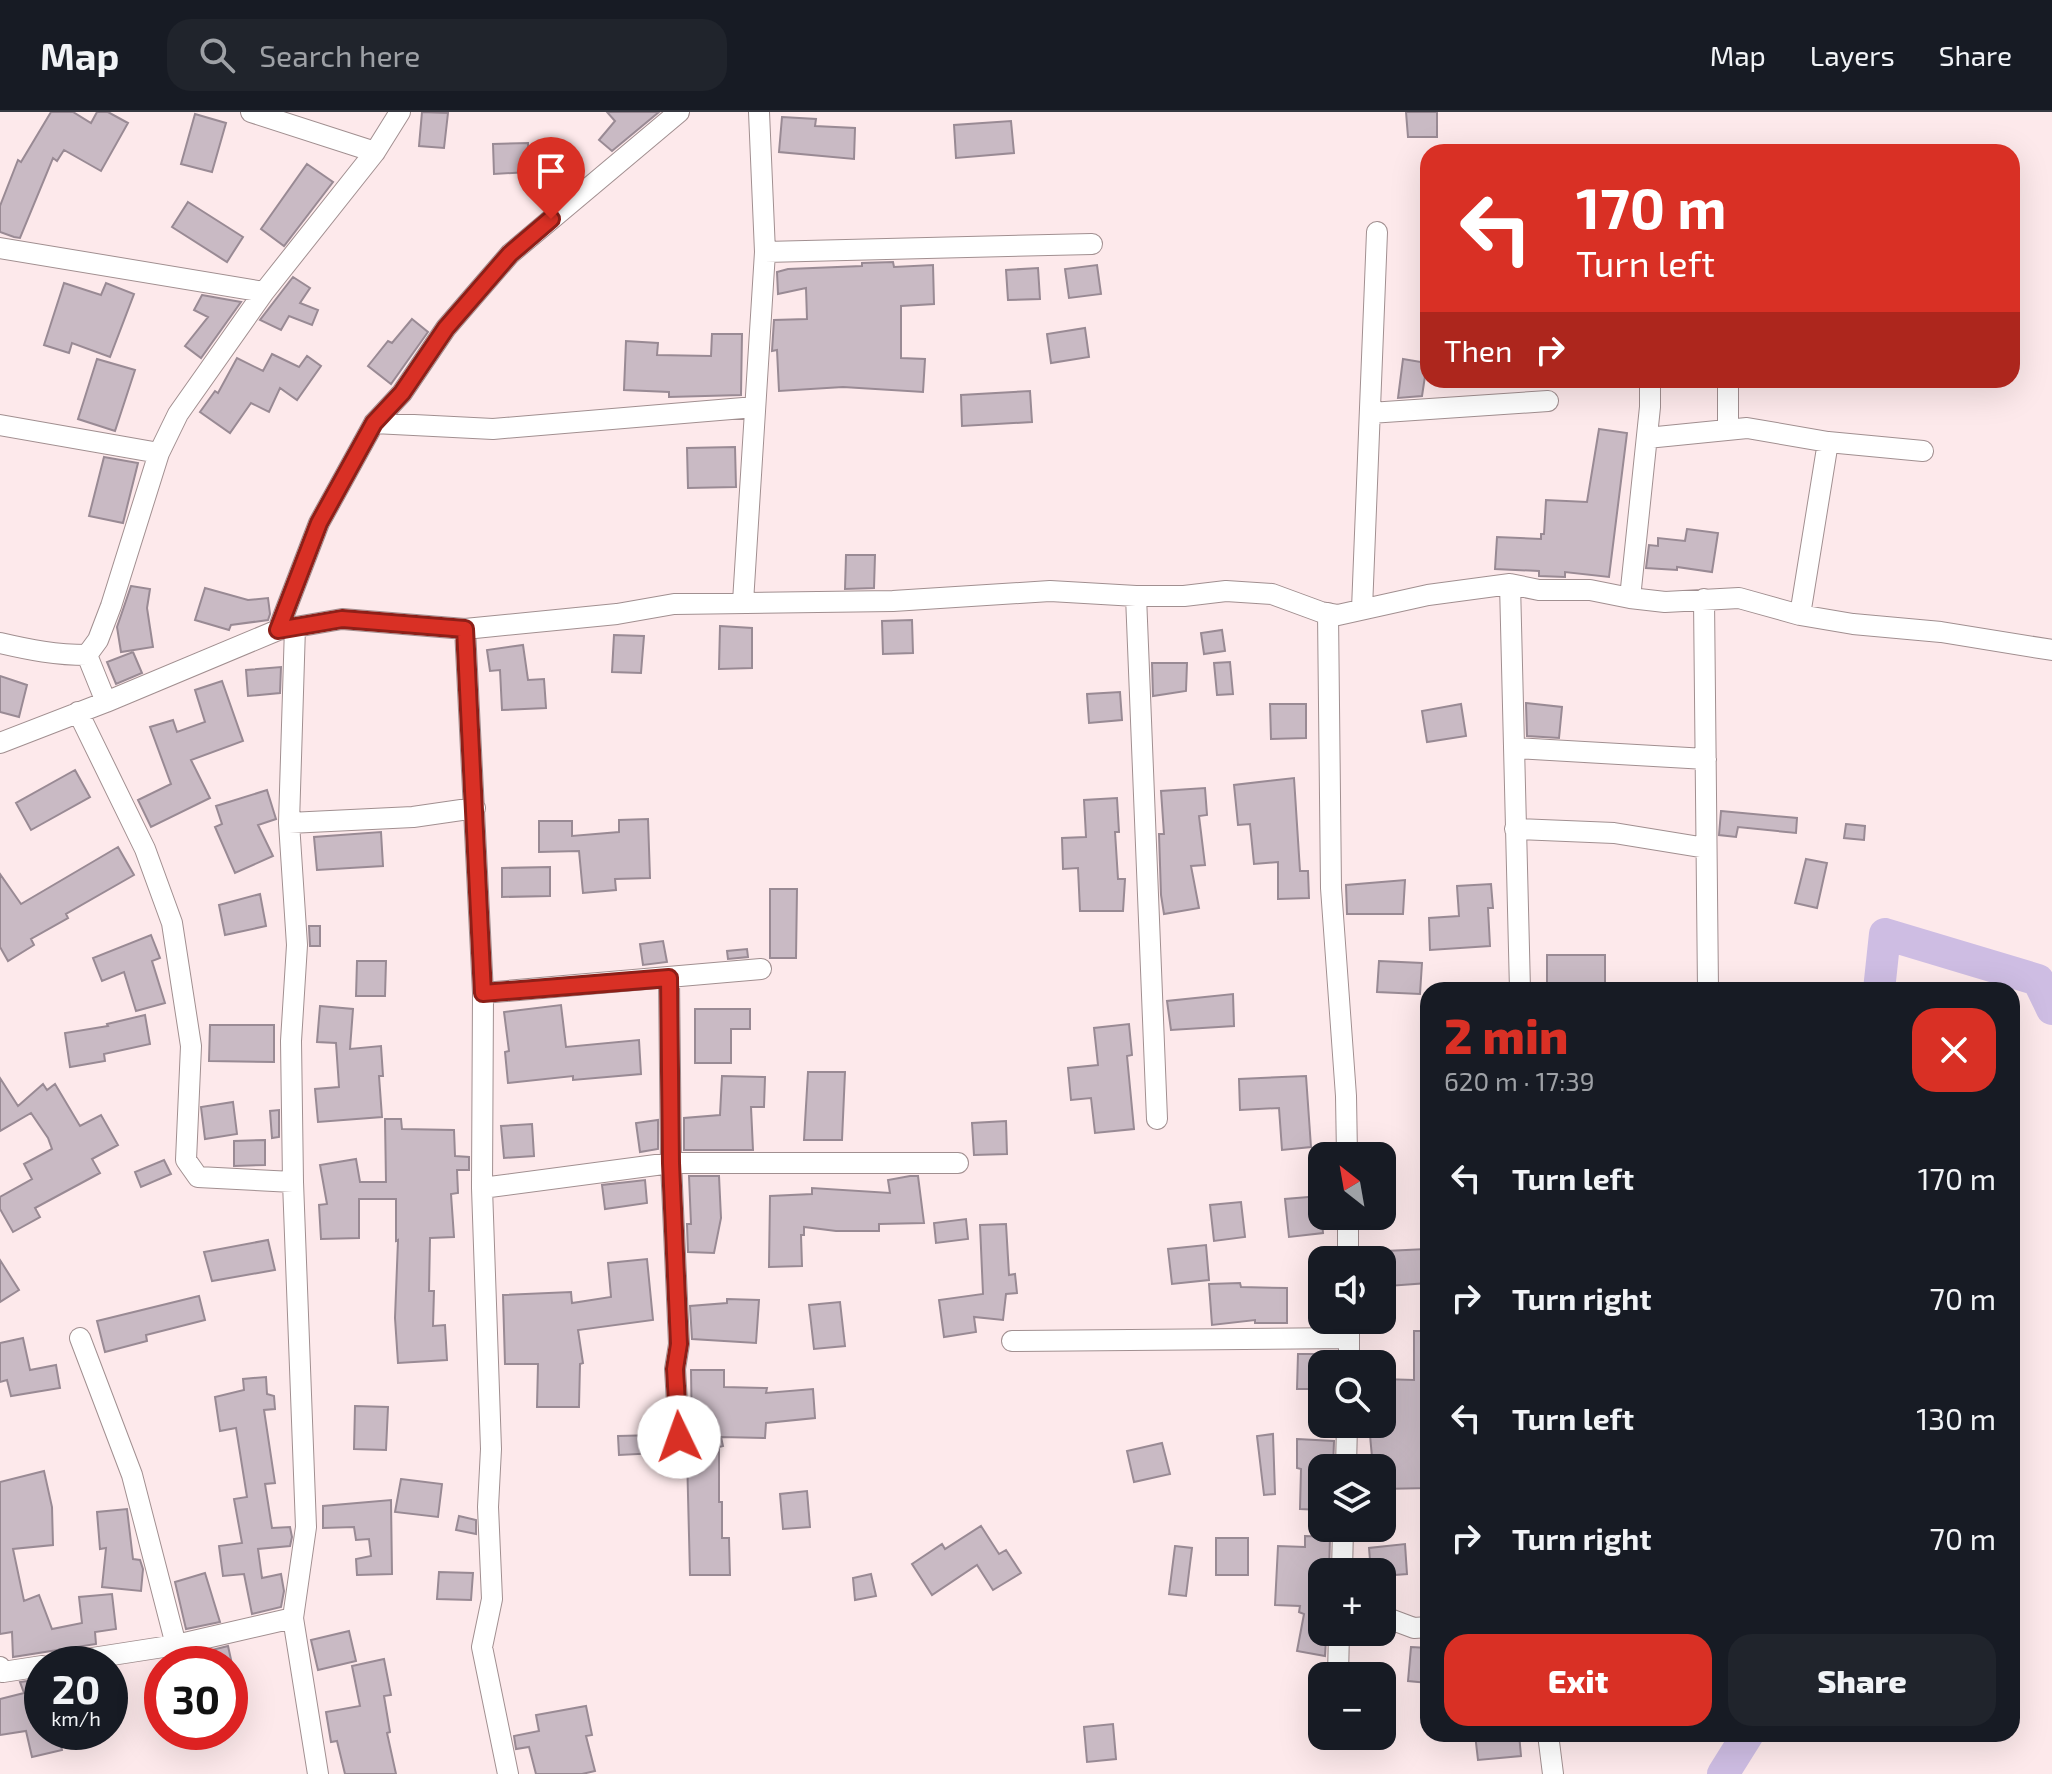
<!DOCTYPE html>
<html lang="en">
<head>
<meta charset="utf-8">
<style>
  :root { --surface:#171b24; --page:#20242c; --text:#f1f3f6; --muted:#9ea1a6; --line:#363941; --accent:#d93025 }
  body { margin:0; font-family:"Exo 2",sans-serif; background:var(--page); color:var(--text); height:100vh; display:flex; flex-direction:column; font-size:30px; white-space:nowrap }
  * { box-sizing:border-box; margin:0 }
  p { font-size:26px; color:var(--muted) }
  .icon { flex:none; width:44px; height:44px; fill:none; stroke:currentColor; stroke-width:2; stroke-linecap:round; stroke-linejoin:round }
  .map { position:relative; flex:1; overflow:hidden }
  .drawer { position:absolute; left:1420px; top:870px; width:600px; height:760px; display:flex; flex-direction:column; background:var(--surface); border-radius:24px; box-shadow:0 8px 32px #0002 }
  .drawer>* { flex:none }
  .guide { position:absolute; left:1420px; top:32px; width:600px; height:244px; border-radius:24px; box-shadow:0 8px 32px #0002; background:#d93025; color:#fff; overflow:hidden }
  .needle { width:52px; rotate:329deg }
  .buttons { position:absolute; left:1308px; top:1030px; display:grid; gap:16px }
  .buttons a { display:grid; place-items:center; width:88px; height:88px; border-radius:16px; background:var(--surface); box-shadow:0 8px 32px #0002; font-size:40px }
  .speed { position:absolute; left:24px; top:1534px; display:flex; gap:16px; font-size:40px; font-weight:700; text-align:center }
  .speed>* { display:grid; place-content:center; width:104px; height:104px; border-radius:50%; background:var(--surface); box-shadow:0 8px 32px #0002; line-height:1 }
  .speed small { font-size:20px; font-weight:400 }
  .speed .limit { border:12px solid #d22; background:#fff; color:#111 }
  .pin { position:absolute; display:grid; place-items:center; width:68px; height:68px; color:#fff; margin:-82px -34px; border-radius:50% 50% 50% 0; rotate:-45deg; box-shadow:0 0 8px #0007 }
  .pin .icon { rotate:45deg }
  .me { position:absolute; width:88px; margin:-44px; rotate:357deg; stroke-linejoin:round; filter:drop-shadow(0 0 6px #0008) }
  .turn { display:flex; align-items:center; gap:28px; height:168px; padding:0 24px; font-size:36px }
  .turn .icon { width:104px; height:104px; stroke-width:2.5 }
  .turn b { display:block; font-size:56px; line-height:68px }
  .then { display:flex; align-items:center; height:76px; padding:0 24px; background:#0003; gap:16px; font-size:30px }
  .round { display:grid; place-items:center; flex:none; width:84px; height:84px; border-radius:24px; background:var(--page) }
  .summary { display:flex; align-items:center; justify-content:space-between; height:136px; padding:0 24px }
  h1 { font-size:48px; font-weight:800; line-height:60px; color:var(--accent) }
  .action { display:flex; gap:16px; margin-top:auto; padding:16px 24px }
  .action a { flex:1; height:92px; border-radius:24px; background:var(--accent); color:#fff; font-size:32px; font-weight:800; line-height:92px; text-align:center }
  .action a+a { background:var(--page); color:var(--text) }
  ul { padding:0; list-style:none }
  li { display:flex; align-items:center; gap:24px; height:120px; padding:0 24px }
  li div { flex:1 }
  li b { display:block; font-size:30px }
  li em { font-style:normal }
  header { display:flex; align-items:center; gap:48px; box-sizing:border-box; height:112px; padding:0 40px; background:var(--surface); border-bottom:2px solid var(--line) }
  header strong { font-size:38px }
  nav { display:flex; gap:44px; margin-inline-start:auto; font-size:28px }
  .search { width:560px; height:72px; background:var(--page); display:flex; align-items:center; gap:20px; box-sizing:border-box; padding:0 28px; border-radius:24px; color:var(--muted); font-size:30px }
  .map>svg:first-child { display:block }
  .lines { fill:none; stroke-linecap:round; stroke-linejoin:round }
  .river { stroke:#cebde3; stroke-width:32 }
  .building { fill:#c9bac4; stroke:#998a94; stroke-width:2 }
  .minor-casing { stroke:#a18f90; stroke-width:22 }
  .minor { stroke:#fff; stroke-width:20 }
  .route-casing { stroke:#8d1f18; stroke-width:20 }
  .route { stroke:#d93025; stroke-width:14 }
</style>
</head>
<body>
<header>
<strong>Map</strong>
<div class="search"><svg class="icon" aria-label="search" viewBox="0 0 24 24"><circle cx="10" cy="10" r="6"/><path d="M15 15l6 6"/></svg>Search here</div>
<nav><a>Map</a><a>Layers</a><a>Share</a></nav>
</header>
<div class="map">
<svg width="2052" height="1662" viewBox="0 0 2052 1662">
  <rect width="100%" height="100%" fill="#fde9eb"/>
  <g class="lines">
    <path class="river" d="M1879,878L1885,822L2038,868L2052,897
      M1723,1662L1748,1622"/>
  </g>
  <path class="building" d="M51,0H73L91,11L97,0H108L128,11L101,59L64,38L57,49L53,46L20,126L14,125L0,120V94L18,48L21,50Z
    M422,0L448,1L444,36L419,34Z
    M607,0H659L612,39L599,28L615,9Z
    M1406,0H1437V25H1408Z
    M195,2L226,11L212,60L181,52Z
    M782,5L816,7L815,14L855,16L854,47L779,40Z
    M1011,9L1014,41L956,46L954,13Z
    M528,31L529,60L494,62L493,32Z
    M307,52L333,70L284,134L261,117Z
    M188,90L243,125L227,150L172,115Z
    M893,150L894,155L933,153L934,192L901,194V246L925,247L923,280L843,275L779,279L777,238L772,239L774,208L807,207L806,176L778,182L777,160L788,157L862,154V151Z
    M1097,153L1101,182L1069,186L1065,157Z
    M1038,156L1040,187L1008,188L1006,158Z
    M293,165L310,176L300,191L318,198L312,213L289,204L281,218L260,208Z
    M64,171L101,183L106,171L134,182L110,245L72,231L69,241L44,233Z
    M202,183L241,190L201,246L185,234L208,205L194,198Z
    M412,207L428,220L391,272L368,254L388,229L392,231Z
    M1085,216L1089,245L1051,251L1047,222Z
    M712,222H742L741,283L669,285V280L624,278L626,229L658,231L657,243L711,244Z
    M272,242L299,255L307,244L321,254L297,288L280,276L269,300L251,291L230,321L200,300L215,279L218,281L237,246L263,259Z
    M97,247L135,258L115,319L78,307Z
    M1403,247L1427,251L1422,284L1398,286Z
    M1030,279L1032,310L962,314L961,283Z
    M1599,317L1627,321L1609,465L1565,460V465L1539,464V459L1495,457L1497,425L1541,427V422H1544L1546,388L1587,390Z
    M735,335L736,375L688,376L687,336Z
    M104,345L138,351L123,411L89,404Z
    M1687,417L1718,421L1712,460L1677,455V458L1646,456L1649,433L1658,434V426L1685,429Z
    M846,443H875L874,476L845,477Z
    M131,474L150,477L147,496L153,535L121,540L117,515Z
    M205,476L248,488L268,486L270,502L268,508L231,513L229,518L195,508Z
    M912,508L913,541L883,542L882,509Z
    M720,514L752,516V556L719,557Z
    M1222,518L1225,539L1204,542L1201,521Z
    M614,523L644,524L641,561L612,560Z
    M523,533L528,568L544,567L546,596L502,598L500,558L490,559L487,538Z
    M133,540L142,561L116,572L107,550Z
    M1230,550L1233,582L1217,583L1214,551Z
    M1152,551H1187L1186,579L1153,584Z
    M281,555L280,581L248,584L246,558Z
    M0,564L27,573L19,605L0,600Z
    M222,569L243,629L191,648L210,686L151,715L138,688L171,672L150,615L173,608L177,620L205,610L195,578Z
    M1120,580L1122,608L1089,611L1087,582Z
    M1526,591L1562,595L1559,626L1527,624Z
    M1270,592H1306V626L1271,627Z
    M1461,592L1466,624L1427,630L1422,599Z
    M75,658L90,685L31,718L16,691Z
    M1294,666L1300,759H1308L1309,786L1278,787V750L1254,752L1250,712L1238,713L1234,673Z
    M1205,676L1207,703L1199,704L1205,753L1191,754L1199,796L1164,802L1161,783L1159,722H1164L1161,679Z
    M267,678L276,707L258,713L273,744L235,761L215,715L222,712L216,694Z
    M1117,686L1119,720H1115L1118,767H1125L1123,799H1080L1078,756L1063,757L1062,726L1086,725L1084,688Z
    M1721,699L1797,706L1796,721L1738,715L1736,725L1719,723Z
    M648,707L650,766L615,767L616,778L583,781L579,739L539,740V709H572V724L619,720V708Z
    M1846,712L1865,714L1864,728L1844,726Z
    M381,720L383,754L317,758L314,725Z
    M118,735L134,763L66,802L68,806L31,827L34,833L8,849L0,835V762L21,792Z
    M1806,747L1827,751L1817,796L1795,791Z
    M550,755V784L502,785V756Z
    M1405,768L1403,802H1347L1346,773Z
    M1491,772L1493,796H1488L1490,834L1430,838L1429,806L1459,804L1457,774Z
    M770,777H797L796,846H770Z
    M260,782L266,814L225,823L219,793Z
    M309,814H320V834H310Z
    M151,823L160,846L152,849L165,891L136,899L124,860L102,869L93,846Z
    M663,829L667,850L643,853L640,832Z
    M747,837L748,845L728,847L727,839Z
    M1547,843H1605V874H1547Z
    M357,849H386L385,884H356Z
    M1379,849L1422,851L1420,882L1377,880Z
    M1233,882L1234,914L1171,918L1167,889Z
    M561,893L566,935L639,928L641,962L573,968V964L508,971L505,940L509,939L504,900Z
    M320,894L353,897L350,937L381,934L383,964H379L382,1005L318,1010L315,977L339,975L336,931L317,930Z
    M695,897H750V917H731V951H695Z
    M145,903L150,932L104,942L105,949L70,955L65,921L108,914L107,912Z
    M1129,912L1132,943L1127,944L1134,1017L1095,1021L1091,986L1071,988L1068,956L1098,953L1094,916Z
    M210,913H274V950L209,949Z
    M808,960H845L842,1028H804Z
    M722,964L765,965L764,995H751L753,1038H684V1006L720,1003Z
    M1306,964L1311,1035L1282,1038L1279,996L1240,998L1239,967Z
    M0,966L18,994L43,972L47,978L55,972L80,1014L101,1003L118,1033L92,1047L100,1061L35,1096L40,1105L13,1120L0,1097V1085L32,1067L24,1052L52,1037L48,1026L31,1001L0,1019Z
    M233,990L237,1022L205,1027L201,995Z
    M279,998V1025L272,1026L270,999Z
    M385,1007H401L402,1017L454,1018L455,1044L469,1045V1058H457L458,1081L451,1082L454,1125L430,1126L429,1179H434L433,1214L445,1213L447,1248L398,1251L395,1206L398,1128L396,1129V1087H359V1126L321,1127L319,1093L327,1092L320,1053L356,1047L360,1070H386Z
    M658,1008V1037L640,1040L636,1011Z
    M1006,1009L1007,1042L974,1043L972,1011Z
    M532,1012L534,1044L504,1046L501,1014Z
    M265,1028V1053L234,1054V1029Z
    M164,1048L171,1062L141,1075L135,1060Z
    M689,1064H719L721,1106L714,1141L688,1140L687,1112H691Z
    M910,1064H918L924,1111L879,1112V1119H836L804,1115V1123H801L802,1154L769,1155L770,1084L812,1082V1076L890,1081L888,1068Z
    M645,1068L647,1091L605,1097L602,1073Z
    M1320,1084L1323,1121L1289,1125L1285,1087Z
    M1241,1090L1245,1125L1214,1129L1210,1093Z
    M966,1107L968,1127L936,1131L934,1111Z
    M1006,1112L1009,1163L1015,1162L1017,1181L1006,1182L1003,1208L974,1205L976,1220L944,1225L939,1188L983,1182L980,1113Z
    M268,1128L275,1158L212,1169L204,1140Z
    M1206,1133L1209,1168L1172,1172L1168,1137Z
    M1426,1137L1428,1171L1388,1174L1386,1139Z
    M647,1147L653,1208L578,1218L583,1251L580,1252L579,1295H537L538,1252H505L503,1183L571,1180L572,1191L611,1185L608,1151Z
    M0,1148L19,1178L0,1190Z
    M1240,1171L1241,1175L1287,1176V1211H1255V1208L1212,1213L1209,1172Z
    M199,1184L205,1208L146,1223L147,1229L105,1240L97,1209Z
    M727,1187L759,1188L756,1231L692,1227L690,1194L727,1191Z
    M840,1190L845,1234L814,1237L809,1193Z
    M1414,1219H1428V1376L1382,1377V1356H1373L1369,1312H1382V1267L1414,1268Z
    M23,1226L30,1258L56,1253L60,1276L11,1284L7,1268L0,1270V1231Z
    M1298,1242H1322V1277H1297Z
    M691,1258H724V1275L767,1276L766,1281L813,1277L815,1306L766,1311L765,1326L721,1325L723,1334L719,1335V1390H722V1426H729L730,1463H690L687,1343H691L689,1333L692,1324Z
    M266,1265L267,1282L274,1284L275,1297L264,1298L275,1371L265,1372L272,1416L290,1415L292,1425L290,1434L258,1437L262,1466L281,1462L284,1479L281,1495L252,1502L244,1462L223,1464L219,1434L242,1431L234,1387L247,1385L236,1316L220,1319L215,1285L244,1278L243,1267Z
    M355,1294L388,1295L386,1338L354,1337Z
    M1273,1322L1275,1382L1264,1383L1257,1324Z
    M657,1323V1341L619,1343L618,1324Z
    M1297,1327L1334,1329L1333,1356H1322V1398L1300,1397L1301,1357L1297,1356Z
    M1162,1331L1170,1362L1134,1370L1127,1339Z
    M44,1359L52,1395L53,1433L13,1437L24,1489L39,1483L52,1517L82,1511L79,1485L112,1482L116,1517L95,1520L96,1532L13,1545L12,1520L0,1522V1370Z
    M401,1367L442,1372L438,1405L395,1400Z
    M807,1379L810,1415L783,1417L780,1382Z
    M391,1388L392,1462L357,1463L356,1447L371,1444L369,1427L356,1428L354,1415L323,1416V1394Z
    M127,1397L133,1447L140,1448L143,1457L141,1479L102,1475L106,1436L100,1437L97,1400Z
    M459,1404L476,1408V1422L456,1418Z
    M981,1414L999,1442L1006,1438L1021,1461L993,1478L977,1453L932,1483L912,1452L942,1432L945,1437Z
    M1305,1424L1330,1425L1329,1460H1322V1527H1326L1325,1544L1297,1539L1304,1502L1299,1500L1300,1494L1275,1493L1278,1434L1305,1435Z
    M1216,1426H1248V1463H1216Z
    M1405,1432L1407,1462L1382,1464V1460H1371L1369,1436Z
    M1175,1434L1192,1436L1186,1484L1169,1482Z
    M439,1460L473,1461L471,1488L437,1487Z
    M205,1461L220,1510L186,1517L175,1470Z
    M871,1462L876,1484L855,1488L853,1466Z
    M349,1519L356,1549L318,1558L311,1528Z
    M228,1534L232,1552H198L196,1542Z
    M1411,1535L1428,1536V1571L1408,1569Z
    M384,1547L391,1583L384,1584L390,1620L387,1621L396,1662H345L337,1629L331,1630L326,1600L360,1594L352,1554Z
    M42,1567V1620H58L62,1638L32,1645L26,1619L0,1623V1587L24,1581L20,1570Z
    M586,1594L592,1623L586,1624L595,1659L582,1662H536L529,1635L516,1637L514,1624L539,1619L536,1603Z
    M1113,1612L1116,1647L1087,1650L1084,1615Z
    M1475,1622H1519L1521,1644L1478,1648Z"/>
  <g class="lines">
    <defs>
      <path id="minor" d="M251,0L375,40
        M0,136L264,180
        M765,140L1092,132
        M1370,301L1548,289
        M374,311L493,317L755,295
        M0,313L159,341
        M1728,318V268
        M1647,326L1747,316L1828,330L1923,339
        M1510,472L1520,878
        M1136,484L1157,1007
        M1630,486L1650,295V268
        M1704,487L1708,878
        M743,490L765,140L759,0
        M1362,497L1377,120
        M1328,501L1331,776L1346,984L1347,1044
        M1800,503L1828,330
        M295,515L289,711L297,833L291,929L293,1070L306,1415L293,1506L318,1662
        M465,517L483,881L482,1076L491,1337L488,1395L492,1487L482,1535L508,1662
        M278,518L319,411L374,311L402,281L446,216L510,142L679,0
        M0,531C30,538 56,543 87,543
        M87,543L98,528L111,494L159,341L178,302L264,180L375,40L400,0
        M87,543L106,590
        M78,600L145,737L172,811L191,934L186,1048L198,1065L293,1070
        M0,631L106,590L278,518L342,507L465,517L617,502L674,492L893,489L1050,479L1136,484H1184L1226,479L1272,482L1321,500L1338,503L1428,483L1510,472L1539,478H1590L1630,486L1665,490L1739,486L1800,503L1853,512L1941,520L2052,538
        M1514,636L1706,647
        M289,711L413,705L475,696
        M1515,717L1614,721L1706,736
        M669,866L671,1051L679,1232L675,1257L679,1325
        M483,881L761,857
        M482,1076L671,1051H958
        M1348,1104V1148
        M1349,1208V1252
        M80,1226L132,1363L176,1533
        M1012,1229L1349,1226
        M1346,1356L1347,1312
        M1342,1460L1343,1416
        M1382,1504L1414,1516L1428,1515
        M54,1552L176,1533L293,1506
        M0,1555L3,1560L42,1554
        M1338,1564L1339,1520
        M1548,1622L1553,1662"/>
    </defs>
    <use href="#minor" class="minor-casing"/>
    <use href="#minor" class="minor"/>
  </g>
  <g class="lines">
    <defs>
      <path id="route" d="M551,107L510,142L446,216L402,281L374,311L319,411L278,518L342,507L465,517L483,881L669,866L671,1051L679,1232L675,1257L679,1325"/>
    </defs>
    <use href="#route" class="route-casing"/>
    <use href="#route" class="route"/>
  </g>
</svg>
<div class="buttons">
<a><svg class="needle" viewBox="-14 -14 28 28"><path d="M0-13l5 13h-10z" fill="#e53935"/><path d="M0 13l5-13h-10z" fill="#9ea1a6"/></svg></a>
<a><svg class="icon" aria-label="sound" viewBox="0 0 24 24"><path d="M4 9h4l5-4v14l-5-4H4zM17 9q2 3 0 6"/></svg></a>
<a><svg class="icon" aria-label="search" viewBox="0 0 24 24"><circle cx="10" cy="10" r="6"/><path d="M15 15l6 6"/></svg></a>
<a><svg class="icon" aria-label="layers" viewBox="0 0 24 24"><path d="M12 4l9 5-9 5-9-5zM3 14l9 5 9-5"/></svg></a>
<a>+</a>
<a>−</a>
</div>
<div class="speed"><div>20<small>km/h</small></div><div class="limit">30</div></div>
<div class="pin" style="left:551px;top:107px;background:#d93025"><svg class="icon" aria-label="arrive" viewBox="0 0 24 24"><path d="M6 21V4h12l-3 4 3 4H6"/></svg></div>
<svg class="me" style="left:679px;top:1325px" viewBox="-20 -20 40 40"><circle r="19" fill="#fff"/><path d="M0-13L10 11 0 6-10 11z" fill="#d93025"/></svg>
<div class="guide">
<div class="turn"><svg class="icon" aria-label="left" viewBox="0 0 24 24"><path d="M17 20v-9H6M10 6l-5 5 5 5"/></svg><div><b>170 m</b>Turn left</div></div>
<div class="then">Then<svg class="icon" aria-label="right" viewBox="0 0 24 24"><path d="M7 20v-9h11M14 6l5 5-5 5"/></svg></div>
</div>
<section class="drawer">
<div class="summary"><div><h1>2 min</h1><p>620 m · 17:39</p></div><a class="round" style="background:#d93025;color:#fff"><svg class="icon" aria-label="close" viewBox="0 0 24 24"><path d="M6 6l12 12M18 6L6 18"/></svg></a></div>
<ul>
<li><svg class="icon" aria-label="left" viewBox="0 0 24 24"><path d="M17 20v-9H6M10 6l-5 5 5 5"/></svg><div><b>Turn left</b></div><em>170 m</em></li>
<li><svg class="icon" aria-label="right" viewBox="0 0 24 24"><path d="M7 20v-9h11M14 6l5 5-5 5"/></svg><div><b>Turn right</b></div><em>70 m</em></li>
<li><svg class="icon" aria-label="left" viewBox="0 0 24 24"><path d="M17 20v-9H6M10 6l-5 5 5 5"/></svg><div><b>Turn left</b></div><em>130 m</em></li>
<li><svg class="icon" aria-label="right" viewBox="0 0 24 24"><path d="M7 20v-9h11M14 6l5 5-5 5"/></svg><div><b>Turn right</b></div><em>70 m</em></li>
</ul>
<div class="action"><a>Exit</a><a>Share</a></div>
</section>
</div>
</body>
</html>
